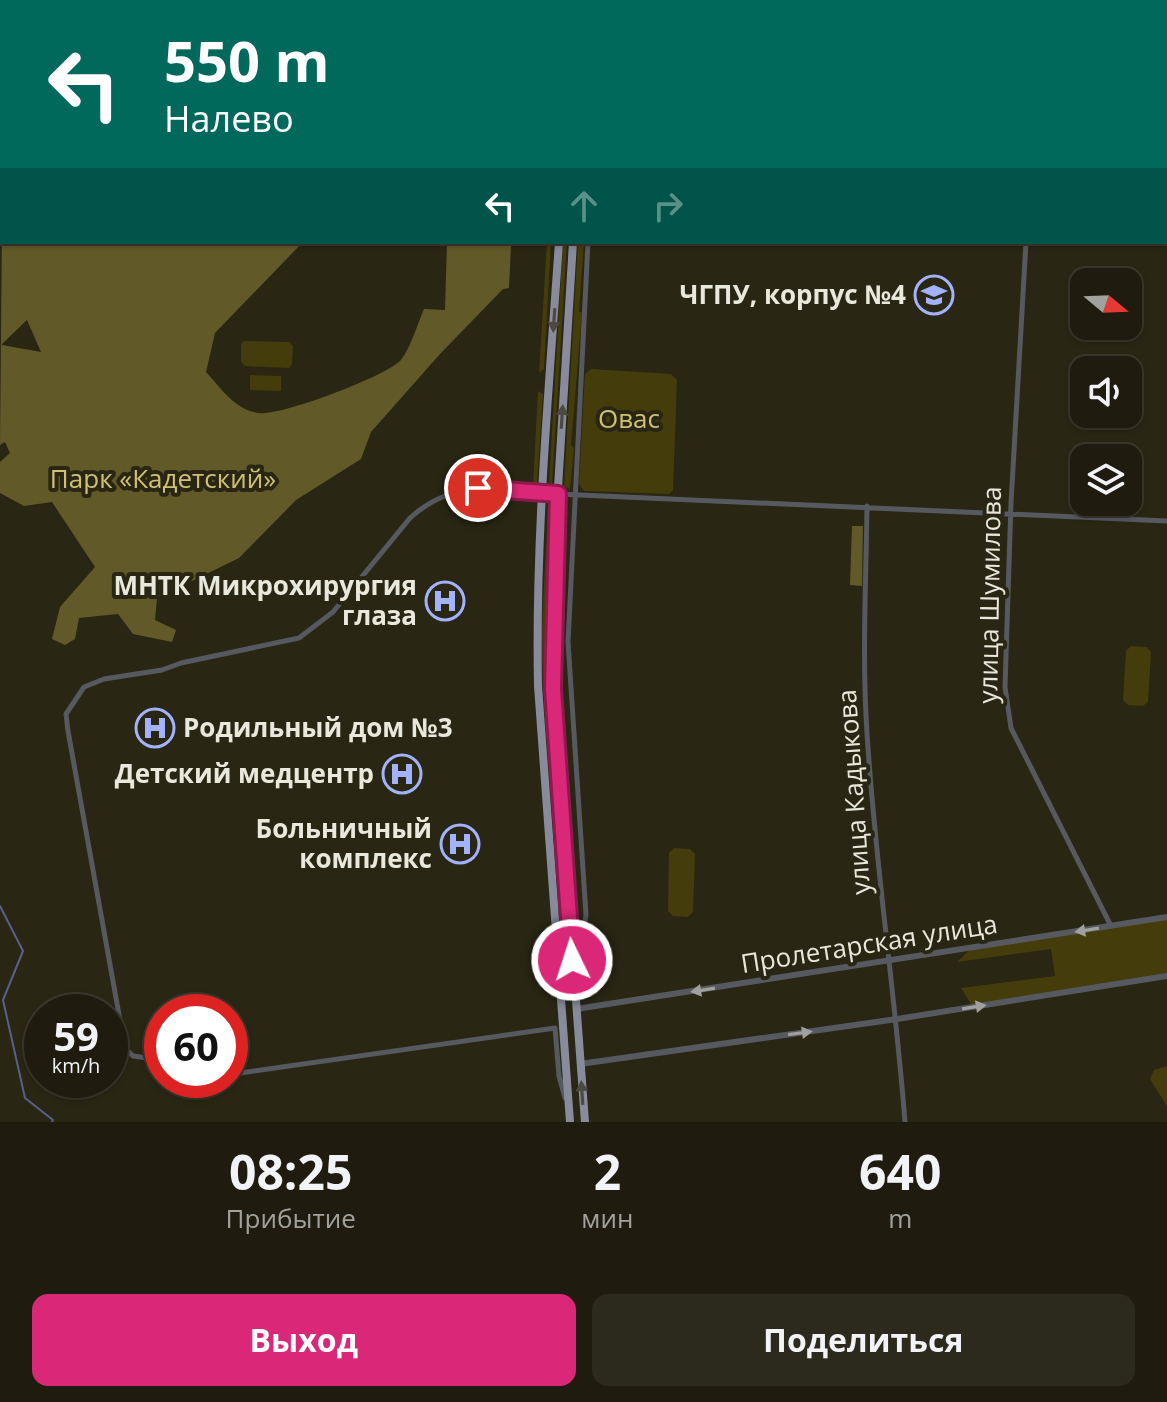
<!DOCTYPE html>
<html lang="ru">
<head>
<meta charset="utf-8">
<style>
  :root { --surface:#1f1c0f; --page:#2c291d; --text:#f1f3f6; --muted:#a1a19e; --line:#3c3a2f; --accent:#db2777 }
  body { margin:0; font-family:"Open Sans",sans-serif; background:var(--page); color:var(--text); height:100vh; display:flex; flex-direction:column; font-size:30px; white-space:nowrap }
  * { box-sizing:border-box; margin:0 }
  p { font-size:26px; color:var(--muted) }
  .icon { flex:none; width:44px; height:44px; fill:none; stroke:currentColor; stroke-width:2; stroke-linecap:round; stroke-linejoin:round }
  .map { position:relative; height:1122px; overflow:hidden }
  .sheet { display:flex; flex-direction:column; background:var(--surface); flex:1 }
  .sheet>* { flex:none }
  .hud { position:absolute; left:0px; top:0px; width:1168px; height:244px; box-shadow:0 2px 6px #0004,0 0 0 2px var(--line); background:#00695c; color:#fff; overflow:hidden }
  .needle { width:52px; rotate:109deg }
  .buttons { position:absolute; left:1070px; top:268px; display:grid; gap:16px }
  .buttons a { display:grid; place-items:center; width:72px; height:72px; border-radius:16px; background:var(--surface); box-shadow:0 2px 6px #0004,0 0 0 2px var(--line); font-size:40px }
  .speed { position:absolute; left:24px; top:994px; display:flex; gap:16px; font-size:40px; font-weight:700; text-align:center }
  .speed>* { display:grid; place-content:center; width:104px; height:104px; border-radius:50%; background:var(--surface); box-shadow:0 2px 6px #0004,0 0 0 2px var(--line); line-height:1 }
  .speed small { font-size:20px; font-weight:400 }
  .speed .limit { border:12px solid #d22; background:#fff; color:#111 }
  .pin { position:absolute; display:grid; place-items:center; width:68px; height:68px; color:#fff; margin:-34px; border:4px solid #fff; border-radius:50%; box-shadow:0 2px 8px #0007 }
  .me { position:absolute; width:88px; margin:-44px; rotate:356deg; stroke-linejoin:round; filter:drop-shadow(0 0 6px #0008) }
  .turn { display:flex; align-items:center; gap:28px; height:168px; padding:0 32px; font-size:36px }
  .turn .icon { width:104px; height:104px; stroke-width:2.5 }
  .turn b { display:block; font-size:56px; line-height:68px }
  .lanes { display:flex; align-items:center; height:76px; padding:0 32px; background:#0003; justify-content:center; gap:40px; direction:ltr }
  .lanes .off { opacity:.35 }
  .eta { display:flex; justify-content:space-evenly; align-items:center; height:136px; text-align:center }
  .eta b { font-size:48px; font-weight:700; line-height:56px }
  .action { display:flex; gap:16px; margin-top:auto; padding:16px 32px }
  .action a { flex:1; height:92px; border-radius:16px; background:var(--accent); color:#fff; font-size:32px; font-weight:700; line-height:92px; text-align:center }
  .action a+a { background:var(--page); color:var(--text) }
  .map>svg:first-child { display:block }
  .green { fill:#453c0c }
  .forest { fill:#625929; fill-rule:evenodd }
  .lines { fill:none; stroke-linecap:round; stroke-linejoin:round }
  .stream { stroke:#56608a; stroke-width:2 }
  .minor { stroke:#575961; stroke-width:5 }
  .tertiary { stroke:#575961; stroke-width:6 }
  .secondary { stroke:#727583; stroke-width:7 }
  .primary { stroke:#878b9c; stroke-width:8 }
  .oneway { fill:#4a4944 }
  .oneway2 { fill:#a0a09e }
  .route-casing { stroke:#8e194d; stroke-width:20 }
  .route { stroke:#db2777; stroke-width:14 }
  .labels { text-anchor:middle; stroke-width:8; stroke-linejoin:round; paint-order:stroke }
  .poi-label { font-size:26px; font-weight:bold; fill:#e9e8dc; stroke:#292614; text-anchor:end }
  .park-label { font-size:26px; fill:#cfc074; stroke:#292614 }
  .street-label { font-size:26px; fill:#e9e8dc; stroke:#292614 }
</style>
</head>
<body>
<div class="map">
<svg width="1167" height="1122" viewBox="0 0 1167 1122">
  <rect width="100%" height="100%" fill="#292614"/>
  <path class="green" d="M547,242H551L544,369L539,373Z
    M563,242H567L552,484H549Z
    M578,242H584L579,311L582,313L571,445L574,448L570,489L564,486Z
    M244,341L289,342L293,346L292,364L289,368L245,366L241,362V344Z
    M591,369L671,374L677,380L673,490L669,494L584,491L579,484L585,374Z
    M250,375L281,376V391L250,390Z
    M538,391L543,394L537,485H533Z
    M548,510H551L545,639L550,737H546L541,639Z
    M1131,646L1147,647L1151,652L1148,702L1143,706L1128,705L1123,700L1126,651Z
    M674,848L690,849L695,854L693,912L688,917L673,916L668,911L669,853Z
    M1167,918V975L973,1007L961,988L1055,976L1051,949L957,962L973,947Z
    M1167,1066V1106L1150,1079L1154,1070Z"/>
  <path class="forest" d="M2,223V242H303L215,333L206,372C221,388 234,409 258,413C279,417 387,376 401,360C410,349 418,323 424,309L445,310L447,243L511,246L509,288L503,289L440,354L371,432L361,459L296,500L239,558L157,598L155,620L176,630L172,642L133,634L118,614L79,618L75,639L65,645L52,639L60,607L95,567L52,502L24,506L0,493V462L10,453L5,442L0,445ZM27,320L41,352L2,345V344Z
    M852,526H863L862,586L850,585Z"/>
  <g class="lines">
    <path class="stream" d="M0,906L23,951L3,1000L25,1098L53,1120L52,1122"/>
    <path class="minor" d="M1038,2V0
      M1026,242L1011,503L1005,687L1011,728L1111,926
      M558,494L1167,521
      M867,506C866,582 862,658 867,733C875,863 895,992 905,1122
      M574,958L582,940L586,915L568,642L588,242
      M555,1028L559,1076L565,1098
      M162,1060L133,1056L125,1048L68,731L66,714L84,687L104,679L162,670L181,663L299,638L333,612L410,518C452,480 490,489 542,494
      M230,1072L233,1074L555,1028"/>
    <path class="tertiary" d="M576,1009L1167,917
      M580,1064L897,1019L1167,976"/>
    <path class="secondary" d="M0,78H2
      M0,84H2"/>
    <path class="primary" d="M575,2V0
      M589,2V0
      M1167,125V123
      M559,242C549,389 535,538 538,686L570,1122
      M573,242L557,504L553,689L585,1122"/>
  </g>
  <defs><path id="oneway-solid" d="M-6-.8H1V-3.2L6.5 0L1 3.2V.8H-6Z" transform="scale(2)"/></defs>
  <g class="oneway">
    <use href="#oneway-solid" transform="translate(554 320) rotate(94)"/>
    <use href="#oneway-solid" transform="translate(562 417) rotate(-86)"/>
    <use href="#oneway-solid" transform="translate(582 1093) rotate(-94)"/>
  </g>
  <g class="oneway2">
    <use href="#oneway-solid" transform="translate(1087 930) rotate(171)"/>
    <use href="#oneway-solid" transform="translate(703 990) rotate(171)"/>
    <use href="#oneway-solid" transform="translate(974 1007) rotate(-9)"/>
    <use href="#oneway-solid" transform="translate(800 1033) rotate(-8)"/>
  </g>
  <g class="lines">
    <defs>
      <path id="route" d="M478,488L558,494L553,689L572,960"/>
    </defs>
    <use href="#route" class="route-casing"/>
    <use href="#route" class="route"/>
  </g>
  <defs>
    <symbol id="university-ring" viewBox="-11 -11 22 22"><circle r="9.5" fill="#292614" stroke="#a2b2fd" stroke-width="1.5"/><path d="M0-5L7-2L0 1L-7-2ZM-4 1L0 2.5L4 1V4Q0 6-4 4Z" fill="#a2b2fd"/></symbol>
    <symbol id="hospital-ring" viewBox="-11 -11 22 22"><circle r="9.5" fill="#292614" stroke="#a2b2fd" stroke-width="1.5"/><path d="M-5-5h3v3.5h4V-5h3V5h-3V1.5h-4V5h-3Z" fill="#a2b2fd"/></symbol>
  </defs>
  <g fill-rule="evenodd">
    <use href="#university-ring" x="912" y="273" width="44" height="44"/>
    <use href="#hospital-ring" x="423" y="579" width="44" height="44"/>
    <use href="#hospital-ring" x="133" y="706" width="44" height="44"/>
    <use href="#hospital-ring" x="380" y="752" width="44" height="44"/>
    <use href="#hospital-ring" x="438" y="822" width="44" height="44"/>
  </g>
  <g class="labels">
    <g class="poi-label">
      <text x="906" y="304">ЧГПУ, корпус №4</text>
      <text x="417" y="595">МНТК Микрохирургия<tspan x="417" dy="30">глаза</tspan></text>
      <text x="183" y="737" text-anchor="start">Родильный дом №3</text>
      <text x="374" y="783">Детский медцентр</text>
      <text x="432" y="838">Больничный<tspan x="432" dy="30">комплекс</tspan></text>
    </g>
    <g class="park-label">
      <text x="629" y="428">Овас</text>
      <text x="163" y="488">Парк «Кадетский»</text>
    </g>
    <g class="street-label">
      <text transform="translate(990 595) rotate(-89)" y="9">улица Шумилова</text>
      <text transform="translate(854 792) rotate(-94)" y="9">улица Кадыкова</text>
      <text transform="translate(869 944) rotate(-9)" y="9">Пролетарская улица</text>
    </g>
  </g>
</svg>
<div class="buttons">
<a><svg class="needle" viewBox="-14 -14 28 28"><path d="M0-13l5 13h-10z" fill="#e53935"/><path d="M0 13l5-13h-10z" fill="#a1a19e"/></svg></a>
<a><svg class="icon" aria-label="sound" viewBox="0 0 24 24"><path d="M4 9h4l5-4v14l-5-4H4zM17 9q2 3 0 6"/></svg></a>
<a><svg class="icon" aria-label="layers" viewBox="0 0 24 24"><path d="M12 4l9 5-9 5-9-5zM3 14l9 5 9-5"/></svg></a>
</div>
<div class="speed"><div>59<small>km/h</small></div><div class="limit">60</div></div>
<div class="pin" style="left:478px;top:488px;background:#d93025"><svg class="icon" aria-label="arrive" viewBox="0 0 24 24"><path d="M6 21V4h12l-3 4 3 4H6"/></svg></div>
<svg class="me" style="left:572px;top:960px" viewBox="-20 -20 40 40"><circle r="17" fill="#db2777" stroke="#fff" stroke-width="3"/><path d="M0-11L8 9 0 5-8 9z" fill="#fff"/></svg>
<div class="hud">
<div class="turn"><svg class="icon" aria-label="left" viewBox="0 0 24 24"><path d="M17 20v-9H6M10 6l-5 5 5 5"/></svg><div><b>550 m</b>Налево</div></div>
<div class="lanes"><svg class="icon" aria-label="left" viewBox="0 0 24 24"><path d="M17 20v-9H6M10 6l-5 5 5 5"/></svg><svg class="icon off" aria-label="ahead" viewBox="0 0 24 24"><path d="M12 20V5M6 11l6-6 6 6"/></svg><svg class="icon off" aria-label="right" viewBox="0 0 24 24"><path d="M7 20v-9h11M14 6l5 5-5 5"/></svg></div>
</div>
</div>
<section class="sheet">
<div class="eta">
<div><b>08:25</b><p>Прибытие</p></div>
<div><b>2</b><p>мин</p></div>
<div><b>640</b><p>m</p></div>
</div>
<div class="action"><a>Выход</a><a>Поделиться</a></div>
</section>
</body>
</html>
